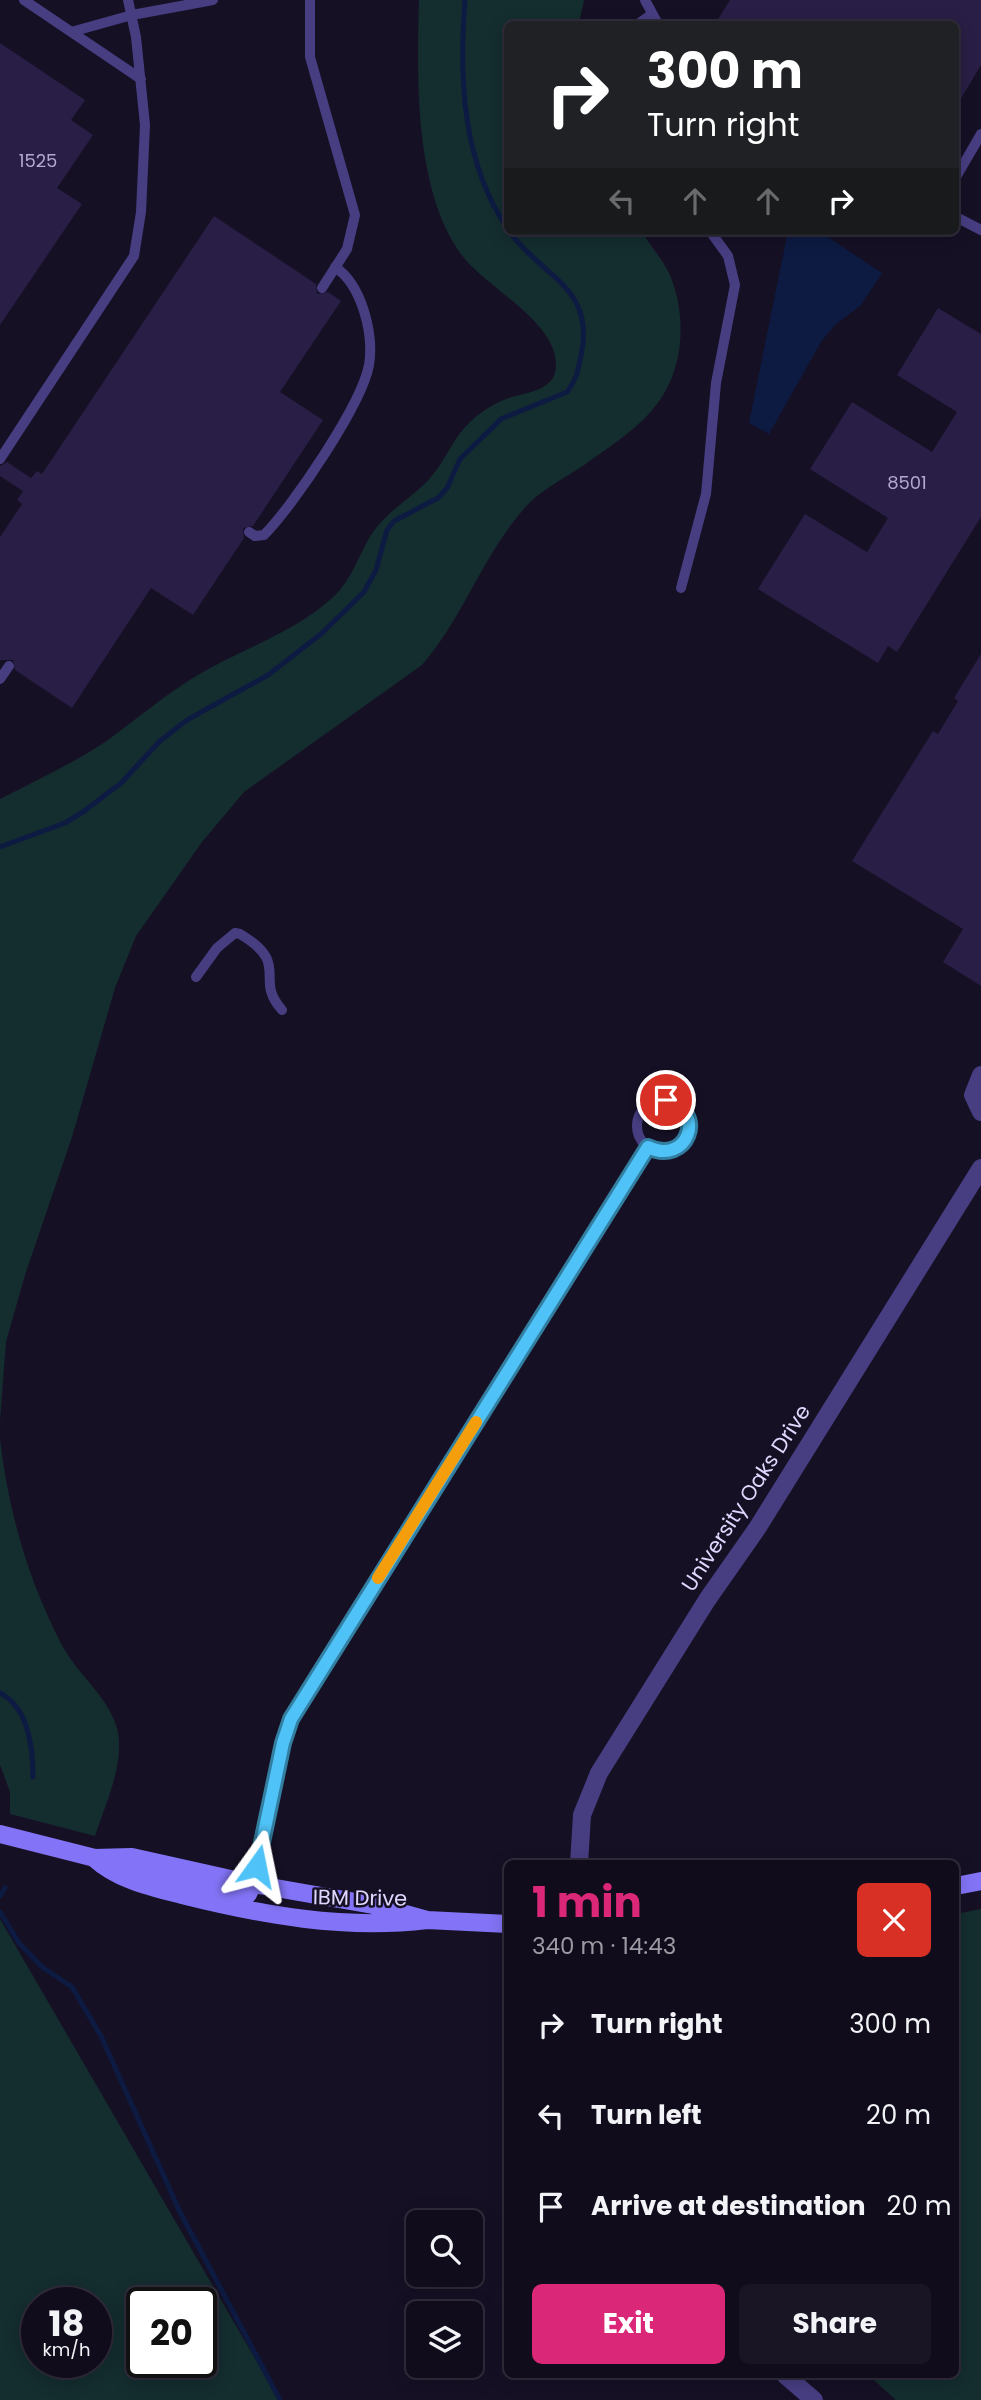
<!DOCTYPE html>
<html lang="en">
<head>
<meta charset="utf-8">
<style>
  :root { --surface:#100c1c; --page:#191525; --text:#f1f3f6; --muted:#9c9ba3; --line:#302c3b; --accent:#db2777 }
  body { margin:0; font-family:Poppins,sans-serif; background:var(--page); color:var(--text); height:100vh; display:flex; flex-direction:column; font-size:26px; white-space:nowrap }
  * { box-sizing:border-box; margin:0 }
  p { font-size:23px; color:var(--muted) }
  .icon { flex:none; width:38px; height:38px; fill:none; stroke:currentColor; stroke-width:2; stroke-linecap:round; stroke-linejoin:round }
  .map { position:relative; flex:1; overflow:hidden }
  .panel { position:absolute; left:504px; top:1860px; width:455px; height:518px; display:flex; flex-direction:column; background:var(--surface); border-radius:10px; box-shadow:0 4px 18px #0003,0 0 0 2px var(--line) }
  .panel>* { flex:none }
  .banner { position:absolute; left:504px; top:21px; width:455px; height:214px; border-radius:10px; box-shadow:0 4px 18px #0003,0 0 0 2px var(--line); background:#202124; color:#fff; overflow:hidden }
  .fabs { position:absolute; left:406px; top:2210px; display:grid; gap:14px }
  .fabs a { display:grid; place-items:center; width:77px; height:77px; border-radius:10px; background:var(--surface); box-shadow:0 4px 18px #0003,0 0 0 2px var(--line); font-size:35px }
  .speed { position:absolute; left:21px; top:2287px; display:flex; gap:14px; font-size:35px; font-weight:700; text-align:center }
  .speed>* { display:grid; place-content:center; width:91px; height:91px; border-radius:50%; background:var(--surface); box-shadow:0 4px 18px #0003,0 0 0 2px var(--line); line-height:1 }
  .speed small { font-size:18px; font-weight:400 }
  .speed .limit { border:4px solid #111; border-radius:10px; background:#fff; color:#111 }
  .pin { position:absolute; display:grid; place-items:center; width:60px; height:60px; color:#fff; margin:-30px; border:4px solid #fff; border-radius:50%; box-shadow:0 2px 7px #0007 }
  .me { position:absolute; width:77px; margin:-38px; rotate:12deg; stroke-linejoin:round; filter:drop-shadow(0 0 5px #0008) }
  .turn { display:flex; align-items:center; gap:24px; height:147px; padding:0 28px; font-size:32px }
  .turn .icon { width:91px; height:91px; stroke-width:2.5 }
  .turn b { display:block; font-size:49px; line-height:60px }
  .lanes { display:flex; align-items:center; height:66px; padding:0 28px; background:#0003; justify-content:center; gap:35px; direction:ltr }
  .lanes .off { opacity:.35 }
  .round { display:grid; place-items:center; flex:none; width:74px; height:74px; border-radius:10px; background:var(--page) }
  .summary { display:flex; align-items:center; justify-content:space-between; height:119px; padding:0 28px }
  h1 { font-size:42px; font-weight:700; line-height:52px; color:var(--accent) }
  .cta { display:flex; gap:14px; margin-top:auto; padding:14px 28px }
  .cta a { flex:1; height:80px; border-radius:10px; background:var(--accent); color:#fff; font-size:28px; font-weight:700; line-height:80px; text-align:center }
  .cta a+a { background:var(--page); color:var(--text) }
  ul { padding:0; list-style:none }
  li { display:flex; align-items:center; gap:21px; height:91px; padding:0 28px }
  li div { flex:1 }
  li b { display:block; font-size:26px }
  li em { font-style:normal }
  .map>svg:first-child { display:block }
  .green { fill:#142d2f; fill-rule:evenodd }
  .water { fill:#0d1b42 }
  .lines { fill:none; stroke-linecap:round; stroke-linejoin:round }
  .stream { stroke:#0d1b42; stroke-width:5 }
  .building { fill:#291e45 }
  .lane { stroke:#473e82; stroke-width:10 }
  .street { stroke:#473e82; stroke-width:18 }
  .secondary { stroke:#8374f7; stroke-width:18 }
  .route-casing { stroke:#337fa1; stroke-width:18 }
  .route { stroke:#4fc3f7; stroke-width:12 }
  .slow { stroke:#f59e0b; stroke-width:12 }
  .labels { text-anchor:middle; stroke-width:5; stroke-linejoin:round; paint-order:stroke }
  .number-label { font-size:18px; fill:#b2a9cf }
  .street-label { font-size:21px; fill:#dfd7fd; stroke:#161025 }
</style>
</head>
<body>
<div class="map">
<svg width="981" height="2400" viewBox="0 0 981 2400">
  <rect width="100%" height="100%" fill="#161025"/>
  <path class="green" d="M419,0H584L579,24H508V231H641C650,245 663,260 670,275C679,297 682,320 680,343C673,406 635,429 587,463C567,477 538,491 523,510C482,557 463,618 422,665L244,792L202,842L136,936L115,988L72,1137L25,1275L6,1342L0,1421V799C35,781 72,764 105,742C137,719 168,692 203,672C245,648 294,632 331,599C352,581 358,555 373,532C388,510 414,497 431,477C446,460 454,436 470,422C482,411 494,403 509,398C527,392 556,391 556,365C556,319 481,286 458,250C414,184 417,76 419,0Z
    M0,1439C8,1511 29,1583 63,1647C79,1676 111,1699 118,1732C124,1766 105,1805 95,1836L10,1814V1792L0,1765Z
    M981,1909V2400H896L868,2375H956V1914Z
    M0,1919L279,2400H0ZM37,2303H96V2362H37ZM142,2303H201V2362H142Z"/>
  <path class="water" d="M788,231H819L882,273L861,305L835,325L821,342L769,434L749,423Z"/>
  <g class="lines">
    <path class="stream" d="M465,0C459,77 462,163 508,229
      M0,847L65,823L83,812L121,783L160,741L187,720L268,675L321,634L364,592L376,570L387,530L394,521L438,498L447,488L460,459L501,419L567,392C576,381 578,370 581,356C596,286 542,278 509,231
      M0,1693C28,1707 33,1748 33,1777
      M0,1896L5,1888
      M0,1912L19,1943L42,1967L72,1987L101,2036L180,2212L280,2400"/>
  </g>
  <path class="building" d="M730,0H981V65L956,107V24H715Z
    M0,43L85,100L71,120L93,135L57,188L82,204L0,325Z
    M214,216L316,284L317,294L328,292L341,301L280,392L323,420L253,526L243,528L244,538L193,615L151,588L72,708L15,670L13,660H0V537L22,504L17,500L23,491L0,476V466L7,462L31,478L37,471L42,474Z
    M938,308L981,334V517L897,652L888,646L878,663L758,589L805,514L867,552L888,518L810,469L852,402L932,452L957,412L897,375Z
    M981,654V986L943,962L963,929L852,861L933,731L938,734L958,701L954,698Z"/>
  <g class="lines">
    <path class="lane" d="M24,0L141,79
      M310,0V57L355,215L347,249L322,288
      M645,0L658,24
      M638,24L652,14
      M71,32L132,15L213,0
      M956,177L981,134
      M956,217L981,230
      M0,459L134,256L141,212L145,125L136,37L128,0
      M249,532L255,536L264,535C293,506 362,404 369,365C374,334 362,285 335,267
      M681,588L706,494L716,383L735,285L728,256L710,231
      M0,679L9,666
      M196,977L217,948L235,933L240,934C292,965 253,978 282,1010
      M637 1126a26 26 0 1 1 52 0a26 26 0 1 1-52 0Z
      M253,1884L283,1743L291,1719L648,1147"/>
    <path class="street" d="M981,1075L973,1095L981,1112
      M579,1864L582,1815L599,1773L707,1600L758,1527L981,1168
      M785,2375L814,2400"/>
    <path class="secondary" d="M0,1834L233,1893L248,1894L253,1884
      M956,1886L981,1881
      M427,1920C344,1930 262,1915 182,1895C151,1887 118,1880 94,1858L132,1857L253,1884L373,1905L427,1920L508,1924"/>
  </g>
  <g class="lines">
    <defs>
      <path id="route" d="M257,1866L283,1743L291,1719L648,1147C687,1166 708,1112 666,1100"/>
    </defs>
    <use href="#route" class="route-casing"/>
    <use href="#route" class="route"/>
    <path class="slow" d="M378,1578L476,1422"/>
  </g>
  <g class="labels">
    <g class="number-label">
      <text x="38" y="167">1525</text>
      <text x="907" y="489">8501</text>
    </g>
    <g class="street-label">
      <text transform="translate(746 1498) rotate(-57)" y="7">University Oaks Drive</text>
      <text transform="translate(360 1898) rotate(1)" y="7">IBM Drive</text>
    </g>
  </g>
</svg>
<div class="fabs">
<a><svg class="icon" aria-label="search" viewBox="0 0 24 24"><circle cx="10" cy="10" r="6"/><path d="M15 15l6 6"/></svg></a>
<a><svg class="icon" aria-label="layers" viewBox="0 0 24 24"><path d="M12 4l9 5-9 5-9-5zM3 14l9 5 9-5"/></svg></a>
</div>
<div class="speed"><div>18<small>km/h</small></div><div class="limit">20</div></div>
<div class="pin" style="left:666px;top:1100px;background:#d93025"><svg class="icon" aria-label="arrive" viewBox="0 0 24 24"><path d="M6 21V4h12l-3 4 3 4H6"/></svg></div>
<svg class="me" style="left:257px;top:1866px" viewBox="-20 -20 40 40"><path d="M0-17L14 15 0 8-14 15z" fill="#4fc3f7" stroke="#fff" stroke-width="4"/></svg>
<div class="banner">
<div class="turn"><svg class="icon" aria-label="right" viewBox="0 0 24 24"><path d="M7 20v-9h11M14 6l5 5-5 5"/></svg><div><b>300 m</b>Turn right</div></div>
<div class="lanes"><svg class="icon off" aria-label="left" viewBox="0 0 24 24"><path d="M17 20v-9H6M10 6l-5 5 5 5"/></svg><svg class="icon off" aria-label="ahead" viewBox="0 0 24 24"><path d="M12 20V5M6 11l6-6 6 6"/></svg><svg class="icon off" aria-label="ahead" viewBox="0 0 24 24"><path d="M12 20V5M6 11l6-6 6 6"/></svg><svg class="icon" aria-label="right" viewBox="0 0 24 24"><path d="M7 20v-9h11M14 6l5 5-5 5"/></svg></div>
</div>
<section class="panel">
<div class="summary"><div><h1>1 min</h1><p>340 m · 14:43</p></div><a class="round" style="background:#d93025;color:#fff"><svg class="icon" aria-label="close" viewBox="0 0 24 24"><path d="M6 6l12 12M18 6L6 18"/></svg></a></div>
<ul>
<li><svg class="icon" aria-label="right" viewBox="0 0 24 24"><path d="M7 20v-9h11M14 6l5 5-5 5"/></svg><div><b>Turn right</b></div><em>300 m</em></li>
<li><svg class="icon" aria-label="left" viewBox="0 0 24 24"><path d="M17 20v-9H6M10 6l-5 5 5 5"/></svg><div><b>Turn left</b></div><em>20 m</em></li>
<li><svg class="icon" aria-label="arrive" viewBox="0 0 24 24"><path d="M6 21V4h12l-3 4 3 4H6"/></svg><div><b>Arrive at destination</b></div><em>20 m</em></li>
</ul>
<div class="cta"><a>Exit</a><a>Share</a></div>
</section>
</div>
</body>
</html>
